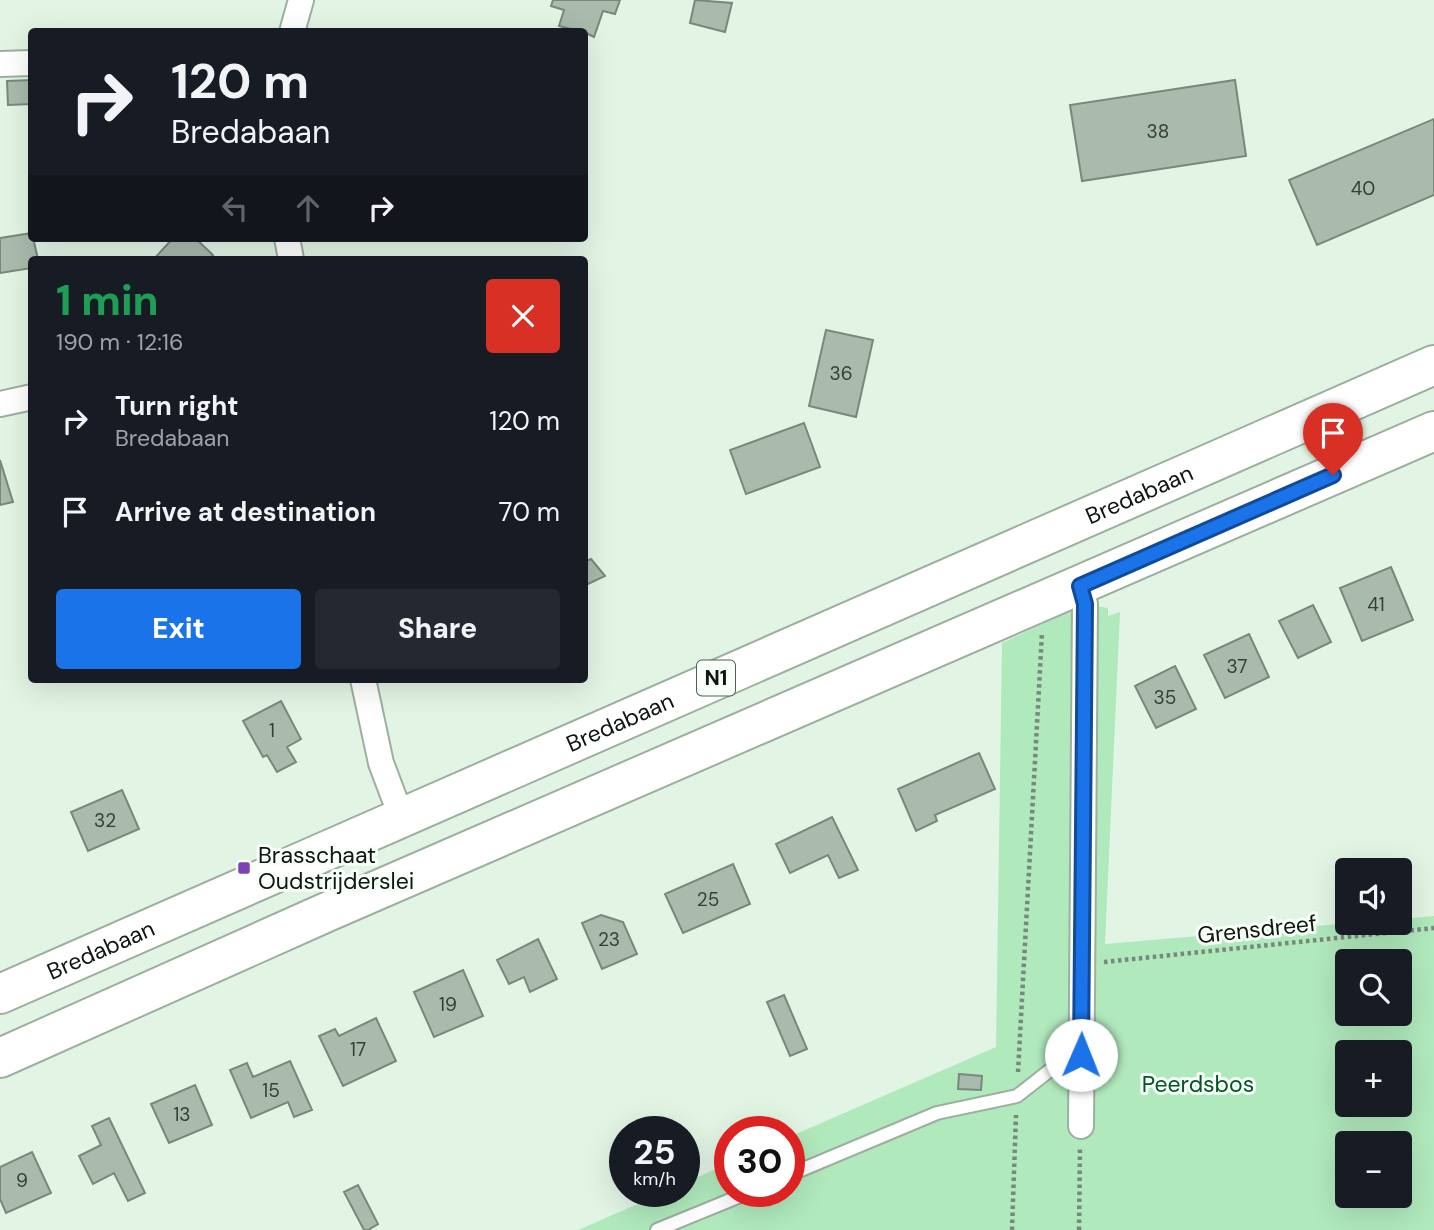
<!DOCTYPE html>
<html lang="en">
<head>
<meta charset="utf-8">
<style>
  :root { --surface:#171b24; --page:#242831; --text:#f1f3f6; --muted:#9ea1a6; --accent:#1a73e8 }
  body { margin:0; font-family:"DM Sans",sans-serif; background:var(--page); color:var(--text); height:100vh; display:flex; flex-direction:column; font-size:26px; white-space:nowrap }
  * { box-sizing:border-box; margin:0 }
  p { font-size:23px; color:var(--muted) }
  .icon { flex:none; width:38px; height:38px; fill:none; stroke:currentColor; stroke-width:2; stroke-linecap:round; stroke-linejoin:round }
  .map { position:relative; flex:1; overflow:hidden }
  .side { position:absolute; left:28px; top:256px; width:560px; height:427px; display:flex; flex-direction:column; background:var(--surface); border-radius:7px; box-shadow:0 7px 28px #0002 }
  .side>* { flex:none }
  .top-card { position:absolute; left:28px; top:28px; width:560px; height:214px; border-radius:7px; box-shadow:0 7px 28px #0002; background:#171b24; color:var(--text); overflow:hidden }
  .buttons { position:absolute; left:1335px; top:858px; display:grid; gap:14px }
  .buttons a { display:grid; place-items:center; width:77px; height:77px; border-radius:7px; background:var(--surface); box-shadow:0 7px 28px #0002; font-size:35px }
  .speed { position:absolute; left:609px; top:1116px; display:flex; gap:14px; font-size:35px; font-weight:700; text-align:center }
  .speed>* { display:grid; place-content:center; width:91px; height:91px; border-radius:50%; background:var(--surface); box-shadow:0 7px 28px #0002; line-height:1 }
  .speed small { font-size:18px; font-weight:400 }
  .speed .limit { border:10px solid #d22; background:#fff; color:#111 }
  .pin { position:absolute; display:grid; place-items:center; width:60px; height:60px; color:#fff; margin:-72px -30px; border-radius:50% 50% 50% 0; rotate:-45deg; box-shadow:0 0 7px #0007 }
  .pin .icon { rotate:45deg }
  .me { position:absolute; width:77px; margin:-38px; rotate:1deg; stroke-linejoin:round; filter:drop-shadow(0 0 5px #0008) }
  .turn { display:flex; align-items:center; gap:24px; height:147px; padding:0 28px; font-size:32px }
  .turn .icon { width:91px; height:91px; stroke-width:2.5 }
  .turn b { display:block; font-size:49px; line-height:60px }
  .lanes { display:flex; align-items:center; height:66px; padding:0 28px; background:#0003; justify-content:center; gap:35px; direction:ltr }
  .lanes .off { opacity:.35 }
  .round { display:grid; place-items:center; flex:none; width:74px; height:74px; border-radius:7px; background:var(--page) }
  .summary { display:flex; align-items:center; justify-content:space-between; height:119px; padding:0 28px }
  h1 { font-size:42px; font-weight:800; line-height:52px; color:#1e9e55 }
  .cta { display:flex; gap:14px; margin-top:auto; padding:14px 28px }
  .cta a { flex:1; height:80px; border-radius:7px; background:var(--accent); color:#fff; font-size:28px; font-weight:800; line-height:80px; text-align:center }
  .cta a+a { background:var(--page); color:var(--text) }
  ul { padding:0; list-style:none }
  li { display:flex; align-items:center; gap:21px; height:91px; padding:0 28px }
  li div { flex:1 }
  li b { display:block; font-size:26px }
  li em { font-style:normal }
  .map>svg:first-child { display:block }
  .green { fill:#b0e9bc; fill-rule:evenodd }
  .building { fill:#a8bbac; stroke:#78897b; stroke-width:2 }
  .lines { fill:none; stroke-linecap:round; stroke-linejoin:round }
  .lane-casing { stroke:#9dafa0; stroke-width:16 }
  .street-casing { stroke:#9dafa0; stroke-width:28 }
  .primary-casing { stroke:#9dafa0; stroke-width:42 }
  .path { stroke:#7a877c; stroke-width:4.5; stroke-dasharray:3.5 3.5; stroke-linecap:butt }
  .lane { stroke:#fff; stroke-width:12 }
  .street { stroke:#fff; stroke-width:24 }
  .primary { stroke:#fff; stroke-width:38 }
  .route-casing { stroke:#114b97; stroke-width:18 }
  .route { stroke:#1a73e8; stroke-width:12 }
  .poi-dot { fill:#7d42b8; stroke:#f7fff8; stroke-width:2.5 }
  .labels { text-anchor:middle; stroke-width:6; stroke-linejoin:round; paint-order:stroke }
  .number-label { font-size:19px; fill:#353e37 }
  .shield { fill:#f7fff8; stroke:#555b56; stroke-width:2 }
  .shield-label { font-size:21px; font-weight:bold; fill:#0f1510 }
  .street-label { font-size:23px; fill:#0f1510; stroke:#f7fff8 }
  .poi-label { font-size:23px; fill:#0f1510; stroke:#f7fff8; text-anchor:start }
  .park-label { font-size:23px; fill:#005524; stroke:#f7fff8 }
</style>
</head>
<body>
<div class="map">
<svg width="1434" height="1230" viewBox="0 0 1434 1230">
  <rect width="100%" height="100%" fill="#e2f5e5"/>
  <path class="green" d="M1085,604L1108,608V616L1120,612L1105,944L1362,922H1400V919L1434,916V1230H578L665,1192H684V1183L730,1163V1192H789V1137L996,1047L1002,643ZM1348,961H1400V1013H1348ZM1348,1052H1400V1104H1348ZM1348,1143H1400V1195H1348Z"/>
  <path class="building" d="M553,0H620L615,14L603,11L594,37L584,32L559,26L564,10L551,6Z
    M695,0L732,3L725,32L690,23Z
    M32,80V104L8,105L7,81Z
    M1235,80L1246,156L1082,181L1070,105Z
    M1434,119V195L1317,245L1289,180Z
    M32,233L38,259H32V268L0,273V238Z
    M173,238H195L213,255L209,259H154Z
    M826,330L873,340L856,417L809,406Z
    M804,423L820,467L746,494L730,450Z
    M0,460L13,502L0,505Z
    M591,559L605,576L584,586V562Z
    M1391,567L1413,620L1362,641L1340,588Z
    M1313,605L1331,642L1298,658L1279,621Z
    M1249,634L1269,677L1225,698L1204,655Z
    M1175,666L1196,709L1156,728L1135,686Z
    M281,701L301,739L287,747L296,762L277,772L267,755L263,757L243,721Z
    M979,753L995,789L935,815L937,821L916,831L898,789Z
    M122,790L139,829L88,851L71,812Z
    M832,817L858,870L839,878L828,855L790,873L776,844Z
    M733,864L750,904L683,933L665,894Z
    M601,915L623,922L637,954L602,969L582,923Z
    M538,939L557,979L530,992L524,977L509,984L497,960Z
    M463,970L483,1016L434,1037L414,992Z
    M784,995L807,1049L790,1056L767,1002Z
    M376,1018L396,1061L343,1086L319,1036L335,1029L339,1036Z
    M290,1061L312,1110L294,1117L288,1102L251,1118L230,1070L247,1063L253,1077Z
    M959,1074L982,1076L981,1090L958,1089Z
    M195,1085L212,1125L169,1143L151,1104Z
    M109,1118L145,1193L128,1201L114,1173L93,1184L79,1156L101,1145L92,1126Z
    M32,1152L51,1193L6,1213L0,1199V1167Z
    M358,1185L378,1224L368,1230H364L344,1192Z"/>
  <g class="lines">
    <defs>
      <path id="lane" d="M789,1175L937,1113L1017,1096L1054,1067L1079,1034
        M657,1230L750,1192"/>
      <path id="street" d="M292,32L301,0
        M0,64L32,63
        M287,238L291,259
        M0,404L32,397
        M1080,586L1085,604L1081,1126
        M363,679L381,763L401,816"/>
      <g id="primary">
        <path id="s1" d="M0,994L1434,365"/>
        <path d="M0,1058L327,912L1434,431"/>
      </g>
    </defs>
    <use href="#lane" class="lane-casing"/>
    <use href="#street" class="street-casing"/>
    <use href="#primary" class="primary-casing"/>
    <path class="path" d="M1104,962L1434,928
      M1018,1072L1042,633
      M1012,1230L1016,1115
      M1079,1230L1080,1148"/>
    <use href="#lane" class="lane"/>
    <use href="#street" class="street"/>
    <use href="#primary" class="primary"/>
  </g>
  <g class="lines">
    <defs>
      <path id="route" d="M1081,1055L1085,604L1080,586L1333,475"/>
    </defs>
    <use href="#route" class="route-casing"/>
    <use href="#route" class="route"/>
  </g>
  <rect class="poi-dot" x="237" y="861" width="14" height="14" rx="3.5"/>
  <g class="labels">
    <g class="number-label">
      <text x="1158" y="138">38</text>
      <text x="1363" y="195">40</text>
      <text x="841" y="380">36</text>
      <text x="1376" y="611">41</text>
      <text x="1237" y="673">37</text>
      <text x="1165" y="704">35</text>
      <text x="272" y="737">1</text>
      <text x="105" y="827">32</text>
      <text x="708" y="906">25</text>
      <text x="609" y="946">23</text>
      <text x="448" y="1011">19</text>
      <text x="358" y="1056">17</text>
      <text x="271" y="1097">15</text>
      <text x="182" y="1121">13</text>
      <text x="22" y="1187">9</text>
    </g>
    <rect class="shield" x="697" y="660.5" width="38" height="35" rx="5"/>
    <g class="shield-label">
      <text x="716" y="685">N1</text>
    </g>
    <g class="street-label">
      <text dy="8" stroke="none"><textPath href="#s1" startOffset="1244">Bredabaan</textPath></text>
      <text dy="8" stroke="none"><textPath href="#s1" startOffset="677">Bredabaan</textPath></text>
      <text transform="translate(1257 929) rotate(-6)" y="8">Grensdreef</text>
      <text dy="8" stroke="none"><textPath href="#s1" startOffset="110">Bredabaan</textPath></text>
    </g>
    <g class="poi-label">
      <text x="258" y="863">Brasschaat<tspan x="258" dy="26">Oudstrijderslei</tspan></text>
    </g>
    <g class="park-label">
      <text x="1198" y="1092">Peerdsbos</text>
    </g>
  </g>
</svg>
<div class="buttons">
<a><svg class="icon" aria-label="sound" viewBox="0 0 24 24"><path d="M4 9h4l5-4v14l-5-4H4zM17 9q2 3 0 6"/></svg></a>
<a><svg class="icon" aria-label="search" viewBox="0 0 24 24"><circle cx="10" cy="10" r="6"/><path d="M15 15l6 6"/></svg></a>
<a>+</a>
<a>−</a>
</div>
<div class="speed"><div>25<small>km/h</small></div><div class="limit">30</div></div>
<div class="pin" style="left:1333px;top:475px;background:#d93025"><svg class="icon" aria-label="arrive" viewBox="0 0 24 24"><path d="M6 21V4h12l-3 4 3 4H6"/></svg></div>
<svg class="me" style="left:1081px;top:1055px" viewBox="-20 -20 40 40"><circle r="19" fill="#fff"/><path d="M0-13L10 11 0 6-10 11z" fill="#1a73e8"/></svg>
<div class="top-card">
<div class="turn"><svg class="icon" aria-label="right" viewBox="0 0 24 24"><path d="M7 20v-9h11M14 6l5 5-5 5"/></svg><div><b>120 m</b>Bredabaan</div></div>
<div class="lanes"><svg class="icon off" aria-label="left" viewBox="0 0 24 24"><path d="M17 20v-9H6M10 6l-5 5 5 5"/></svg><svg class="icon off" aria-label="ahead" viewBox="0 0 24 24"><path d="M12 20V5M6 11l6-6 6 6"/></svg><svg class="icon" aria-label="right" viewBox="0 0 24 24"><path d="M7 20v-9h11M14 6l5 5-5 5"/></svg></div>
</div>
<section class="side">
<div class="summary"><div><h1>1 min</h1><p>190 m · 12:16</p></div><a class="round" style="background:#d93025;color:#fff"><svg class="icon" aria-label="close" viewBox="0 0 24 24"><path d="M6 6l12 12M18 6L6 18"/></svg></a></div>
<ul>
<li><svg class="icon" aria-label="right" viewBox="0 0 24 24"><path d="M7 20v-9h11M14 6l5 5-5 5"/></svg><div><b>Turn right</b><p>Bredabaan</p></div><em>120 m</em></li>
<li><svg class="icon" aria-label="arrive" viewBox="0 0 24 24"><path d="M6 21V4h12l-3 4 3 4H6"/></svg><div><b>Arrive at destination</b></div><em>70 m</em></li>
</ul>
<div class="cta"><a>Exit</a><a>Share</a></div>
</section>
</div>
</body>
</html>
